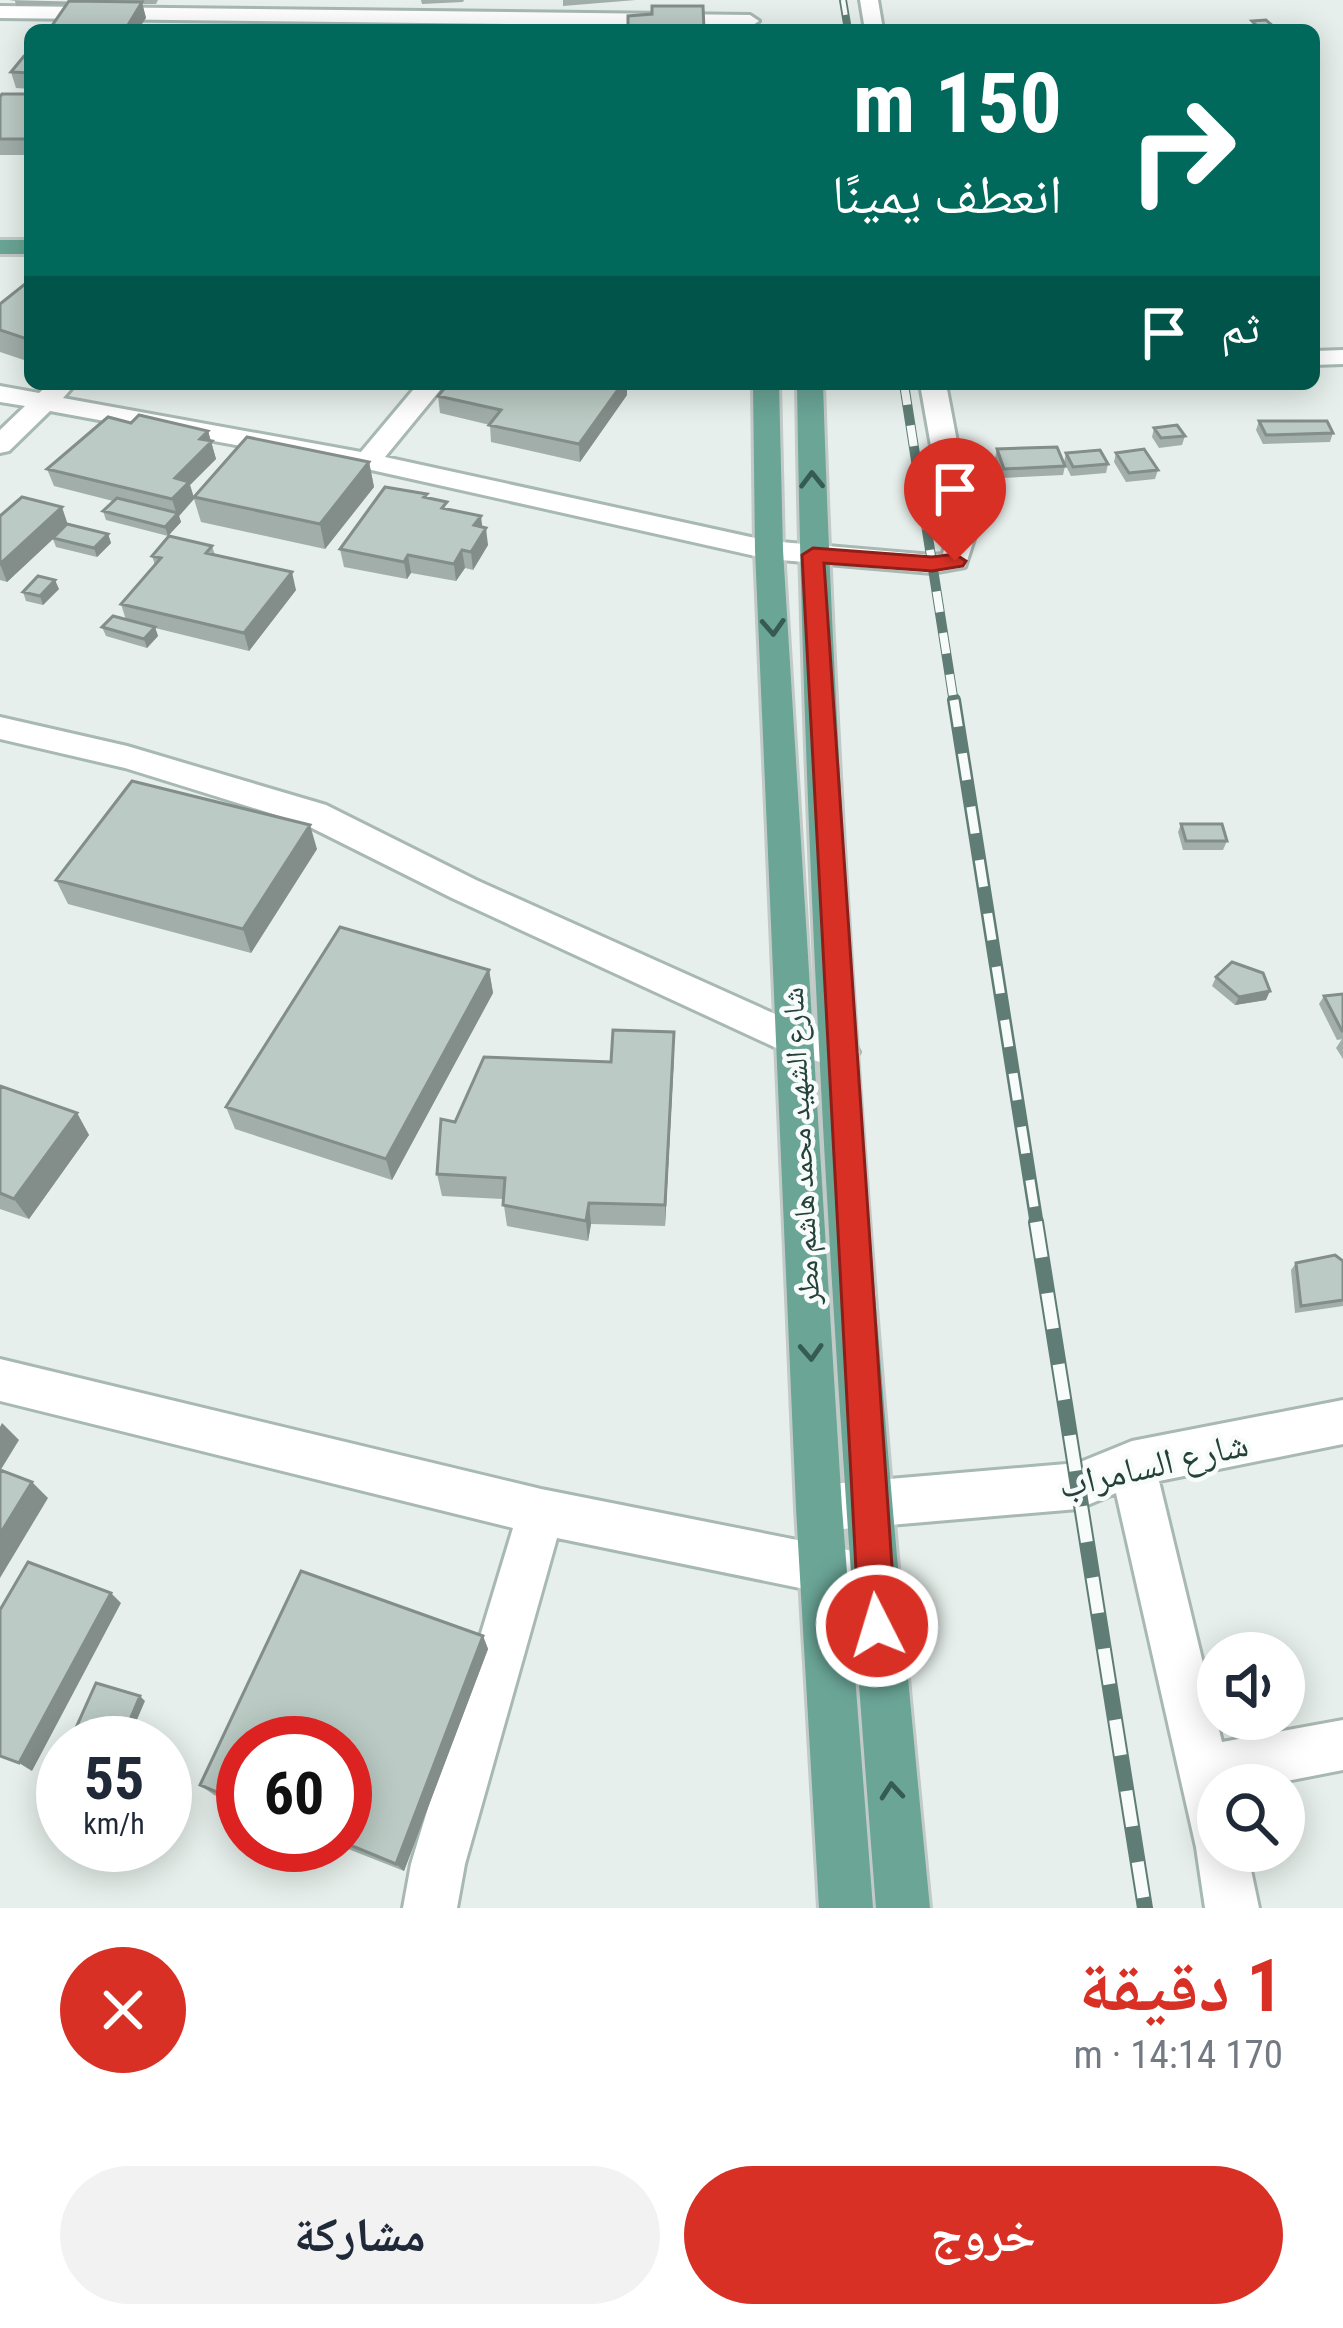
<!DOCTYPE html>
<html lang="ar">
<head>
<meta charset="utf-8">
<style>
  :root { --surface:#fff; --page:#f2f2f3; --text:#1f2937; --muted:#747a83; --accent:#d93025 }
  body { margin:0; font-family:"Roboto Condensed","Noto Naskh Arabic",sans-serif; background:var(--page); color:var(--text); direction:rtl; height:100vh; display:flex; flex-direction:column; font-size:45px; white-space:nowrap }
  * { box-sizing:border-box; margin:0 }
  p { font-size:39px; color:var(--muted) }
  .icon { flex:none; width:66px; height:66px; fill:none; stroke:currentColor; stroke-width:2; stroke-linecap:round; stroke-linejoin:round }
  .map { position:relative; height:1908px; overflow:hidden; direction:ltr }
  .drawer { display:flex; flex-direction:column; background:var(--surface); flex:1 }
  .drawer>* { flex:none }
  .hud { position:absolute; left:24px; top:24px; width:1296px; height:366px; border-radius:18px; box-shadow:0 6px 30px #0003; direction:rtl; background:#00695c; color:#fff; overflow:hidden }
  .tools { position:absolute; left:1197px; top:1632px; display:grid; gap:24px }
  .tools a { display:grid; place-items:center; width:108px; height:108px; border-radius:50%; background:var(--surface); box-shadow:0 6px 30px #0003; font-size:60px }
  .speed { position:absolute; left:36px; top:1716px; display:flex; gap:24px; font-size:60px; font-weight:700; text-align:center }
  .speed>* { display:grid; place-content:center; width:156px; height:156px; border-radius:50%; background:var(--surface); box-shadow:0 6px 30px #0003; line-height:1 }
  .speed small { font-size:30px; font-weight:400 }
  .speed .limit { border:18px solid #d22; background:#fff; color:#111 }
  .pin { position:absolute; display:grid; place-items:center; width:102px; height:102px; color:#fff; margin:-123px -51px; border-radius:50% 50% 50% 0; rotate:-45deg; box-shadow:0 0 12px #0007 }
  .pin .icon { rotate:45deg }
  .me { position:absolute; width:132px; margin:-66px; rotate:355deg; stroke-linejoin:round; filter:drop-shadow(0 0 9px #0008) }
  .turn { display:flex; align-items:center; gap:42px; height:252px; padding:0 60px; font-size:54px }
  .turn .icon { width:156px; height:156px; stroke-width:2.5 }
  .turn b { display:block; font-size:84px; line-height:102px }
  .then { display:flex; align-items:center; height:114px; padding:0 60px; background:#0003; gap:24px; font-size:45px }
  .round { display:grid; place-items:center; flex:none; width:126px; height:126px; border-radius:63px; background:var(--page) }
  .overview { display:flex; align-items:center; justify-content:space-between; height:204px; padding:0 60px }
  h1 { font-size:72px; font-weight:700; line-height:90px; color:var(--accent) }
  .primary-button { display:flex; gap:24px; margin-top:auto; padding:24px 60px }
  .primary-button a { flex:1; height:138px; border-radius:72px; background:var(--accent); color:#fff; font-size:48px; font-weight:700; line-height:138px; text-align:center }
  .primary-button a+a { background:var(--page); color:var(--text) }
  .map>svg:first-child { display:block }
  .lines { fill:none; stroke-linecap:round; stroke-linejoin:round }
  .minor-casing { stroke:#a8b8b2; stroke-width:6 }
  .major-casing { stroke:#c2cac8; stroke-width:6 }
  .minor { fill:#fff; fill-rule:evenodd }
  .major { fill:#6aa596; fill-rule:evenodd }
  .rail-far3-casing { stroke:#5f7d75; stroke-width:8 }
  .rail-far2-casing { stroke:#5f7d75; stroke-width:10 }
  .rail-far1-casing { stroke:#5f7d75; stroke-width:14 }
  .rail-casing { stroke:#5f7d75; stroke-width:16 }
  .rail-far3 { stroke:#f7fbf9; stroke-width:4.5; stroke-dasharray:15; stroke-linecap:butt }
  .rail-far2 { stroke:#f7fbf9; stroke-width:8; stroke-dasharray:21; stroke-linecap:butt }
  .rail-far1 { stroke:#f7fbf9; stroke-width:9; stroke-dasharray:27; stroke-linecap:butt }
  .rail { stroke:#f7fbf9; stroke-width:12; stroke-dasharray:36; stroke-linecap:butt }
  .wall { fill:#a1aea9 }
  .shaded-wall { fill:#838d89 }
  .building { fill:#bbcac4; stroke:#838d89; stroke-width:3 }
  .oneway { stroke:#365b51 }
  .route { fill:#d93025; stroke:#8d1f18; stroke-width:3 }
  .labels { text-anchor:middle; stroke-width:9; stroke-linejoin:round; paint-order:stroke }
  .street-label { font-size:30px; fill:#24423a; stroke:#f7fbf9 }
  .near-street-label { font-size:36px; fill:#24423a; stroke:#f7fbf9 }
</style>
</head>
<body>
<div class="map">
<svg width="1343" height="1908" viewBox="0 0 1343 1908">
  <rect width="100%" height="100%" fill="#e6efeb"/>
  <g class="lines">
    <defs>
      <path id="minor" d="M860,0H878L883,30H865Z
        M0,6L750,15L759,21L750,27L0,18Z
        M1343,350V364L1314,365V351Z
        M49,384H67L71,389L63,398L361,452L418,384H445L385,457L769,541L932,555L943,554L947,536L920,384H946L975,536L965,567L932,573L769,559L367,469L50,411L9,451L0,453V430L25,406L0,402V386L39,393Z
        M0,717L127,746L326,805L476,880L804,1027L853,1041L859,1052L853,1063L840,1068L783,1051L452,898L302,823L125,768L0,739Z
        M0,1359L541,1489L873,1555L890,1562L897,1579L890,1596L873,1603L557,1538L465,1864L457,1908H403L411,1864L513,1528L0,1401Z
        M1343,1400V1444L1159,1481L1222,1742L1343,1720V1770L1266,1785H1218V1851H1247L1259,1908H1205L1196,1847L1116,1493L1078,1509L819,1531L803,1524L796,1508L803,1492L819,1485L1078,1463L1132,1441Z"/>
      <path id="major" d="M0,240H30V254H0Z
        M753,384H779L783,550L842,1508L873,1908H819L796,1508L755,550Z
        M797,384H823C839,894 880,1401 930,1908H876C836,1400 804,893 797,384Z"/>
    </defs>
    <use href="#minor" class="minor-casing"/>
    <use href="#major" class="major-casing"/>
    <use href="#minor" class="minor"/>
    <use href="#major" class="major"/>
    <defs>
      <path id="rail-far3" d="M843,0L848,30"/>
      <path id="rail-far2" d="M904,384L954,703"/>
      <path id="rail-far1" d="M954,700L1037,1225"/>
      <path id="rail" d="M1036,1222L1145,1908"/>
    </defs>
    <use href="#rail-far3" class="rail-far3-casing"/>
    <use href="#rail-far2" class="rail-far2-casing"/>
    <use href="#rail-far1" class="rail-far1-casing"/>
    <use href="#rail" class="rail-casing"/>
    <use href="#rail-far3" class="rail-far3"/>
    <use href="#rail-far2" class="rail-far2"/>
    <use href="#rail-far1" class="rail-far1"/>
    <use href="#rail" class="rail"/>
  </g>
  <path class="wall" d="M9,0L88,2V0H158L156,4H142L146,18L68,4L16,6L15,1Z
    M421,0H464L463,2L422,4Z
    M563,0H636L563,6Z
    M30,52V89L16,88L11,72Z
    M30,94V155H0V97Z
    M30,280V362L0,352V304Z
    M627,395L580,462L491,442L490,425L440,413L438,396Z
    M1259,421L1333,433L1330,442L1263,444L1256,430Z
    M131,423L208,431L216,459L190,485L194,497L369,462L374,487L325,549L201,522L194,499L179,516L181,522L168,536L106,520L103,511L113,501L54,486L47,469Z
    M1154,428L1185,436L1182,445L1159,448L1152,437Z
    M997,449L1065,466L1063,475L1002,478L995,458Z
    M1066,453L1108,464L1106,473L1071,476L1064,462Z
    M1116,453L1158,470L1155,479L1126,482L1114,462Z
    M427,494V498L482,527L488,545L473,570L465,568L456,581L411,573L407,579L344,567L340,549Z
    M0,516L68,524L108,534L111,543L97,557L56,547L53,539L7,582L0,580Z
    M212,546L215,555L296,590L249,651L155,628L158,636L147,648L106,636L102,627L126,620L121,604L155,565L152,556Z
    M59,589L43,605L26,601L23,592Z
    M1181,824L1227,841L1223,850H1183L1178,832Z
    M317,849L251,953L68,904L56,880Z
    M489,970L493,993L392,1180L235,1129L226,1107Z
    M1216,977L1266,1000L1235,1005L1212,986Z
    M1343,994V1039L1337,1040L1319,1004L1324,996Z
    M1342,1039H1343V1059L1336,1048Z
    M674,1055L665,1226L591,1224L588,1241L507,1226L503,1199L442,1196L437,1174L455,1122L611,1062Z
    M0,1086L77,1113L89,1135L29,1219L0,1209Z
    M1343,1261V1306L1295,1313L1291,1270L1296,1263Z
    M301,1571L483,1636L488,1649L404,1871L338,1845H345V1743H243V1807L214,1795L200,1785Z"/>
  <path class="shaded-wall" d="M142,2L146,18L138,30H125Z
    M622,384H627V395L580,462L579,444Z
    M208,431L216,459L190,485L194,499L179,516L181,522L168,536L165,527L177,515L172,499L175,478L200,439Z
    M369,462L374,487L325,549L320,524Z
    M62,507L68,525L7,582L0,564Z
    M481,516L483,533L486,528L488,545L473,570L471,552L474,525Z
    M108,534L111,543L97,557L94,548Z
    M462,550L465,568L456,581L454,564Z
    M408,555L411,573L407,579L404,562Z
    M292,572L296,590L249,651L244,633Z
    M55,580L59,589L43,605L40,596Z
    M155,627L158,636L147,648L144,639Z
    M310,825L317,849L251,953L243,929Z
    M489,970L493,993L392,1180L386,1159Z
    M1270,991L1266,1000L1235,1005L1239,997Z
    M674,1032V1055L665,1226V1205Z
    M77,1113L89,1135L29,1219L14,1199Z
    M589,1203L591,1224L588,1241L586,1221Z
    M2,1423L19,1440L0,1471V1427Z
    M32,1482L48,1498L0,1578V1534Z
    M111,1593L121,1603L32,1771L19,1763Z
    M483,1636L488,1649L404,1871L396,1864Z
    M140,1696L145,1701L127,1743H120Z"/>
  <path class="building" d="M69,1L142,2L125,30H49Z
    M652,6H703L704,30H628V16L652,14Z
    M1266,20L1276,29L1261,30L1252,21Z
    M30,52V73L11,72L24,56Z
    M2,94H30V139H0V97Z
    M30,280V340L0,330V304Z
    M448,384H622L579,444L489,425L501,410L438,396Z
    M139,415L208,431L200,439L212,441L175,478L189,482L172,499L47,469L108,417L131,423Z
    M1259,421H1327L1333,433L1266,435Z
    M1177,425L1185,436L1161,438L1154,428Z
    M247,437L369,462L320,524L194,497Z
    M1057,447L1065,466L1004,469L997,449Z
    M1144,449L1158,470L1129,473L1116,453Z
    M1100,450L1108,464L1073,467L1066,453Z
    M385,487L427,494L424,497L447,502L442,508L481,516L474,525L486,528L471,552L462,550L454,564L408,555L404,562L340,549Z
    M22,497L62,507L0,564V516Z
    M117,498L178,513L165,527L103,511Z
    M67,524L108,534L94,548L53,538Z
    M169,536L212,546L206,553L292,572L244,633L121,604L161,558L152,556Z
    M38,576L55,580L40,596L23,592Z
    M113,616L155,627L144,639L102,627Z
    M132,781L310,825L243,929L56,880Z
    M1181,824H1222L1227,841H1186Z
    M340,927L489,970L386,1159L226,1107Z
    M1232,962L1263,973L1270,991L1239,997L1216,977Z
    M1343,994V1031H1342L1324,996Z
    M613,1030L674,1032L665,1205L589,1203L586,1221L503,1205L505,1178L437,1174L441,1119L455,1122L484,1057L611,1062Z
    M0,1086L77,1113L14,1199L0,1193Z
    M1335,1255L1343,1261V1300L1301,1306L1296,1263Z
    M0,1470L32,1482L0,1534Z
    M28,1562L111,1593L19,1763L0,1756V1610Z
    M301,1571L483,1636L396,1864L345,1843V1743H243V1803L200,1785Z
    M96,1683L140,1696L120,1743H82L71,1739Z"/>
  <defs><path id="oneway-chevron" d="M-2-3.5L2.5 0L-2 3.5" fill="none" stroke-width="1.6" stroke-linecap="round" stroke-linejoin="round" transform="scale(3)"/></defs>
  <g class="oneway">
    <use href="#oneway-chevron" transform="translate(812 480) rotate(-91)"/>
    <use href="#oneway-chevron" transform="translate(773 627) rotate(87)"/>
    <use href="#oneway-chevron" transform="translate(811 1352) rotate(87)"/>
    <use href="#oneway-chevron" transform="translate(892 1791) rotate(-95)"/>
  </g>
  <path class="route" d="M813,548L932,557L955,554L966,561L963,566L932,571L824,563L896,1626L890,1639L877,1644L864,1639L859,1626L802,555Z"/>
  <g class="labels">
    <g class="street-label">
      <text transform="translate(801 1146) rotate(-93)" y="10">شارع الشهيد محمد هاشم مطر</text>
    </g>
    <g class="near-street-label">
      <text transform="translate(1153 1464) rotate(-13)" y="13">شارع السامراب</text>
    </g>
  </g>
</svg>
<div class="tools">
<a><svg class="icon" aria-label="sound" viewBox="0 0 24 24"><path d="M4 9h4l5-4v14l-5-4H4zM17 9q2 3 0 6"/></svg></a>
<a><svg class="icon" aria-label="search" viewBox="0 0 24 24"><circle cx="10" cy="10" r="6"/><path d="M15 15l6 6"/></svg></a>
</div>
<div class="speed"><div>55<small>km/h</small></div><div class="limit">60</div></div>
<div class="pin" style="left:955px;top:561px;background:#d93025"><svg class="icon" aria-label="arrive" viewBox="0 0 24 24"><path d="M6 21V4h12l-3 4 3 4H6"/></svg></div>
<svg class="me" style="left:877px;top:1626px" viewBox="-20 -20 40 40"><circle r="17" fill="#d93025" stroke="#fff" stroke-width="3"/><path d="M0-11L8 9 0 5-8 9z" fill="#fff"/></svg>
<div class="hud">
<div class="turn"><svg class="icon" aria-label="right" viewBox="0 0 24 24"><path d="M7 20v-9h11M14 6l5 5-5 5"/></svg><div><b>150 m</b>انعطف يمينًا</div></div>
<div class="then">ثم<svg class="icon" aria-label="arrive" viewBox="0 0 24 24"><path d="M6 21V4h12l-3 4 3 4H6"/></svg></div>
</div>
</div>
<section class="drawer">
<div class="overview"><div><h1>1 دقيقة</h1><p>170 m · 14:14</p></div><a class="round" style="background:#d93025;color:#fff"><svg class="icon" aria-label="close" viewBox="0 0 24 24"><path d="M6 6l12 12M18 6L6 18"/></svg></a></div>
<div class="primary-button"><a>خروج</a><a>مشاركة</a></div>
</section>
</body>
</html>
